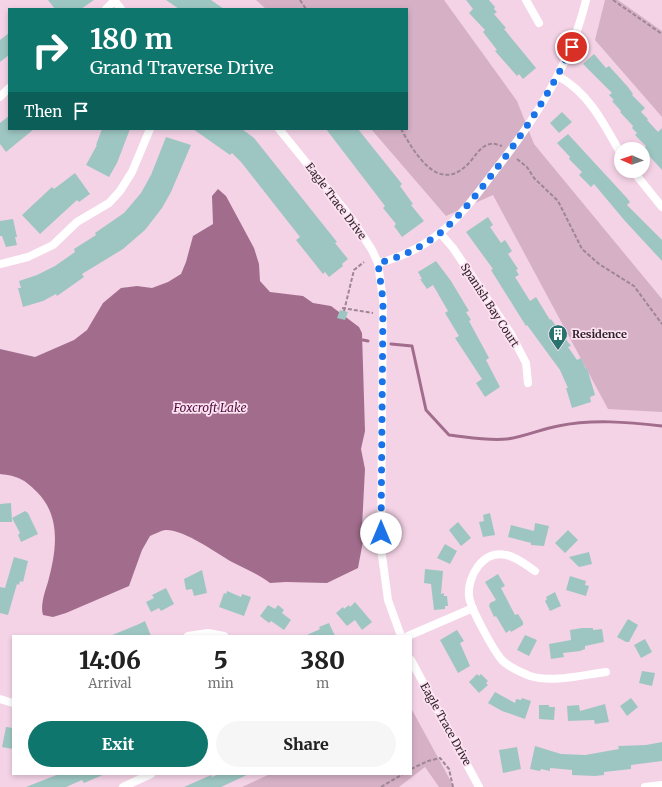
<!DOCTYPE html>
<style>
:root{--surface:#fff;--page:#f6f6f6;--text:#222;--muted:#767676;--accent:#0f766e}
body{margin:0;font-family:Merriweather,serif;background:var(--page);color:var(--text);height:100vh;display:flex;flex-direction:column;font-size:15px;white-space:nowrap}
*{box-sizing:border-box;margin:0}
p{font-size:13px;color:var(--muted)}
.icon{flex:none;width:22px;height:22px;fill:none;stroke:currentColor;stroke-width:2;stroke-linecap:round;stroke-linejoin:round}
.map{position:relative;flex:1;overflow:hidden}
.drawer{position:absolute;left:12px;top:635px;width:400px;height:140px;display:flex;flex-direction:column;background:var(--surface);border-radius:0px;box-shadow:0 2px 6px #0003}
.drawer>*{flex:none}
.banner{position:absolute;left:8px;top:8px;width:400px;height:122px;border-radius:0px;box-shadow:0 2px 6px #0003;background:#0f766e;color:#fff;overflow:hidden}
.needle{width:26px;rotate:272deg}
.buttons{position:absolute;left:614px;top:142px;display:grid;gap:8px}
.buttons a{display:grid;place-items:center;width:36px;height:36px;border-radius:50%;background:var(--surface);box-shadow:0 2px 6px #0003;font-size:20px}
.pin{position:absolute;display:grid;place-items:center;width:34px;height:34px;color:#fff;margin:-17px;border:2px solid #fff;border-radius:50%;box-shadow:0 1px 4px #0007}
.me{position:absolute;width:44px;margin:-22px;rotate:0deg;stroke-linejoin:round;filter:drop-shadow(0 0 3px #0008)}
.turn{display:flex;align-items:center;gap:14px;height:84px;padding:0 16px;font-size:18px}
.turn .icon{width:52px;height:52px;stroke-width:2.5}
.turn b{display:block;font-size:28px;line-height:34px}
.then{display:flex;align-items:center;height:38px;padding:0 16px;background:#0003;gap:8px;font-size:15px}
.eta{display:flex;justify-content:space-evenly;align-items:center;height:68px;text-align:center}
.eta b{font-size:24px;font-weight:800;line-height:28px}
.action{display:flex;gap:8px;margin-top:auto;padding:8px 16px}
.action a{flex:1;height:46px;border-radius:24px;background:var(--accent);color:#fff;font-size:16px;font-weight:800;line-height:46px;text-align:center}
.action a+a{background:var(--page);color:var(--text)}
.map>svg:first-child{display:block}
</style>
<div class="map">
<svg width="662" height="787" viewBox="0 0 662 787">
<rect width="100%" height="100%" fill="#f4d3e6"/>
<path fill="#d6b1c6" d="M256,0H444L517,101L534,144L662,299V412L608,409L493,195L446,216L371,129H407V9H266Z
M605,0H618L662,31V117L595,40Z
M411,708L454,787H439L425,767L399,787H242L270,774H411Z"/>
<path fill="#a26d8d" d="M218,189L226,196L254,248L259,264L260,281L270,292L303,296L313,303L331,306L359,327L362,333L365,431L361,449L365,469L362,527L364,536L358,568L327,583L286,582L270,583C259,574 245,569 232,562C216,553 184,529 165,530C160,531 155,534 150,536L142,550L129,586L66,613L53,617L43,615C40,606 45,591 48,582C56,552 62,517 37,492C24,479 18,476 0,474V349L35,357L74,340L87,330L103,303L121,288L137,286L152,288L168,282L181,274L186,262L193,236L213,224L212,196Z"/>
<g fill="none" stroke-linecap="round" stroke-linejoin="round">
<path stroke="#a26d8d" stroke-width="3" d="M363,340L368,341
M391,344L412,346L426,410L449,435C468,437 487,441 507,439C524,437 541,429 558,426C592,419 628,422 662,426"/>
</g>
<path fill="#9dc6c3" d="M48,0H94L81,9H55Z
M166,0H211L224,9H179Z
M466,0H489L495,7L494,9L497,12L494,14L506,28L504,29L536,68L523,79L519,74L517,76L495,51L497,50L483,32L485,30L469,13L473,9Z
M9,33V55L0,62V40Z
M594,54L606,68L609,66L628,87L633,94L632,95L645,108L641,112L648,119L647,120L658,132L662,128V170L643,149L646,146L635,135L637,133L632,128L633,126L620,112L621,111L612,101L614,100L609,95L612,93L583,64Z
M562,112L572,122L559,133L550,123Z
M9,116V129H34L6,152L0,144V123Z
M102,129H130L117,163L109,177L86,165L97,145H96Z
M193,129H242L254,138L337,242L335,243L348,259L342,264L343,266L329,277L325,272L323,274L296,240L300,237L241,162L232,153L230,155Z
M326,129H358L402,184L400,186L413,204L411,205L424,221L402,237L394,226L396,224L383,208L385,206Z
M568,134L626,197L630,202L627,205L662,240V261L625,221L594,184L591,187L579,175L582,172L569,159L570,157L557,143Z
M166,137L191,145L171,192L162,208L145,230L123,249L82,274L84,277L57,296L56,294L43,301L23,307L18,288H21L19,281L37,275L55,266L75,252L74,249L96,235L95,233L124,213L141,193L151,175Z
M75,173L90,194L79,202L77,200L40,234L22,215L52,187L54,189Z
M488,217L493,225L490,227L501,243L505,240L512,251L508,254L518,269L516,270L519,275L515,277L530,301L536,297L550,320L551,319L571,346L568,347L577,360L581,358L586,369L587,368L595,395L590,397L591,402L572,408L566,388H568L560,370L527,325L526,326L491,270L493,269L466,232Z
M13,219L17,237H15L17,245L6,247L2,236H0V221Z
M436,261L451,281L469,311L466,312L471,320L469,321L489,358L486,360L500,387L485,397L476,383L482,379L455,338L459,336L445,313L448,311L433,285L427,289L420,279H422L418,272Z
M340,310L348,312L345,320L337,318Z
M11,503L12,522H0V504Z
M25,511L28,513L38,534L21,542L18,535L20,533L12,518Z
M490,513L495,535L483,537L479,522L484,521L483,515Z
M458,522L471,538L461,546L449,530Z
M535,523L549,526L544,546L531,545V543L508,537L511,525L534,531Z
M568,530L578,540L565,553L555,543Z
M445,544L457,551L450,564L437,558Z
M589,552L592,564L579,567L569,557Z
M14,557L28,561L23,582L20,581L19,585L17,584L8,615L0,613V587L5,588Z
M425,569L443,571L441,594L444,593V596H447L448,606H445V609L434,610L431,584L424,583Z
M202,570L207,593L194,596L192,589L186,590L184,579Z
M498,574L505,586L501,588L515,615L518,614L523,622V625L511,632L510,630L506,633L496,616L494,617L489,606L490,603L496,600L485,582Z
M570,576L586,581L585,585L589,586L586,596L566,590Z
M166,588L174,604L161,611L159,608L151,612L146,602L154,598L152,595Z
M227,591L241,597L242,594L251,597L244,616L219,607L224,593L226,594Z
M555,592L561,606L550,611L545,601L547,599L546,597Z
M355,602L372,622L362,630L355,620L347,626L336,613L343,607L344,609L349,605L350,607Z
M268,605L275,609L278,605L284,610L282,613L291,620L284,630L271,621L269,623L260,616Z
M628,619L638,625L629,642H626L617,637Z
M145,621L151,636H110L139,624Z
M329,623L335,636H305L320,629L319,627Z
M582,628H593V630L602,629L604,642L585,646V649L580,651L563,653L564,657L551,659L549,644L571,640L570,630Z
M457,630L464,641L460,643L470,666L458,673L440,640Z
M525,635L537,640L529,656L517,650Z
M645,639L652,652L641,658L634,645Z
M642,671L655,673L652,686L639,683Z
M477,674L479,676L481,674L488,681L486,683L488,685L479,693L469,682Z
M495,692L515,703L516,699L521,700L522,698L531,701L525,719L502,711L488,703Z
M631,698L638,707L627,716L620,706Z
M605,704L609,722L595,724L594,720L568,721L567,706L579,705L580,711Z
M539,705H549V707H555L554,720L539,719Z
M6,727L13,728V749L2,747Z
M662,742V761L631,765V769L604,772V775L595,776L572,775V770L550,768V771L541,769L540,771L530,769L535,746L561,754L585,755L619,749L618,746L646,745Z
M517,747L521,769L503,773L499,750Z
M59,774H105L84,783L82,780L66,787H26Z
M219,774H249L221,787H184L211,775L212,777Z"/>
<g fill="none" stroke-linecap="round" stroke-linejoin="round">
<path stroke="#9e8694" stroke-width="2" stroke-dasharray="4 2" stroke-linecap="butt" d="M300,0L306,9
M613,0L662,34
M401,129C414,152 438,195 468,164C474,158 480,146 490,144C494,143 498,145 502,146
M517,159L527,167L534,178L558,201L582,249L599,264L634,286L662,324
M342,308L373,313
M344,311L354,270L364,262
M411,769L428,761L440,758L449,769L453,787
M381,787L403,774"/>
<path stroke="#fff" stroke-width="8" d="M114,0L121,9
M526,0L539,23
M106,9L114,1
M558,76C589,93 604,124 621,154
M0,97L9,88
M279,129L352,219L372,250L378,263L383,300L381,548L388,600L401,636
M633,171L662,207
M440,233L453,248L511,334L526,363L528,383
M378,263C400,258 422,247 440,233C460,217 475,197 490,177C532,124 570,67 586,0
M0,264L28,257L53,245L77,222L109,203L120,191L132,172L150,129
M535,571C526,565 517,557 506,555C483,549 467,577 469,596C470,608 493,649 501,659C508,667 520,672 530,676C553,683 582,675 606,672
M188,636L208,633L224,636
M408,636L473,608
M411,660L479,787
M0,699L13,703
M123,787L151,774
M645,787L662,785"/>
</g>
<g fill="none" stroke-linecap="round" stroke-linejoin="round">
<path stroke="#1a73e8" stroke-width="7" stroke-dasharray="0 12.6" d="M381,533L383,300L378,263C400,258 422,247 440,233C458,218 473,199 487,181C520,139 549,95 572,47"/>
</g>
<defs>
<g id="building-pin" transform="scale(1)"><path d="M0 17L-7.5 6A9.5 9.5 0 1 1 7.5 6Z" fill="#29736f" stroke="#fde2f2"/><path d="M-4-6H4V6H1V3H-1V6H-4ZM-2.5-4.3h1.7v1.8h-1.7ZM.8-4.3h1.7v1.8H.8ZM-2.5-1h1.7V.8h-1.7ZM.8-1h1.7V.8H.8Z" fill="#fff"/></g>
</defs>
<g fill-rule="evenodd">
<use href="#building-pin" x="558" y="334"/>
</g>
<g text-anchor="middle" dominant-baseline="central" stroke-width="3.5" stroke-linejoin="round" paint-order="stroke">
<g font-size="11" fill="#2f232a" stroke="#fde2f2">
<text transform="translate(336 201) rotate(53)">Eagle Trace Drive</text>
<text transform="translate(490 305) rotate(57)">Spanish Bay Court</text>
<text transform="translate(446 724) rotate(61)">Eagle Trace Drive</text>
</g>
<g font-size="11" font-weight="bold" fill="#2f232a" stroke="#fde2f2" text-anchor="start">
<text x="572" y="334">Residence</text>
</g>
<g font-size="12" font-style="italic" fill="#53113f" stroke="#fde2f2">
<text x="210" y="407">Foxcroft Lake</text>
</g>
</g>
</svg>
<div class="buttons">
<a><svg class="needle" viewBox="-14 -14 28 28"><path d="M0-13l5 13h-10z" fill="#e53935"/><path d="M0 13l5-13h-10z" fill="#767676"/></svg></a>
</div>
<div class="pin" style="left:572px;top:47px;background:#d93025"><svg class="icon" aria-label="arrive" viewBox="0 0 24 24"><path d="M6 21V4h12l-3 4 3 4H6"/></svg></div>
<svg class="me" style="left:381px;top:533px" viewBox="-20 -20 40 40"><circle r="19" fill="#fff"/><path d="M0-13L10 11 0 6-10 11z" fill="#1a73e8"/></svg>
<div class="banner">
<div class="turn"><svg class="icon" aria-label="right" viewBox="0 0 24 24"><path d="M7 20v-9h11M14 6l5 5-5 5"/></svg><div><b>180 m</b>Grand Traverse Drive</div></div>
<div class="then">Then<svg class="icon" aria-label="arrive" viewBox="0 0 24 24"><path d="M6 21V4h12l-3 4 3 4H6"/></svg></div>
</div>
<section class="drawer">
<div class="eta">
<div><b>14:06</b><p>Arrival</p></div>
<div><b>5</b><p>min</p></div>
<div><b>380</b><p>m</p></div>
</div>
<div class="action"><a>Exit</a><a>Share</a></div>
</section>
</div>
